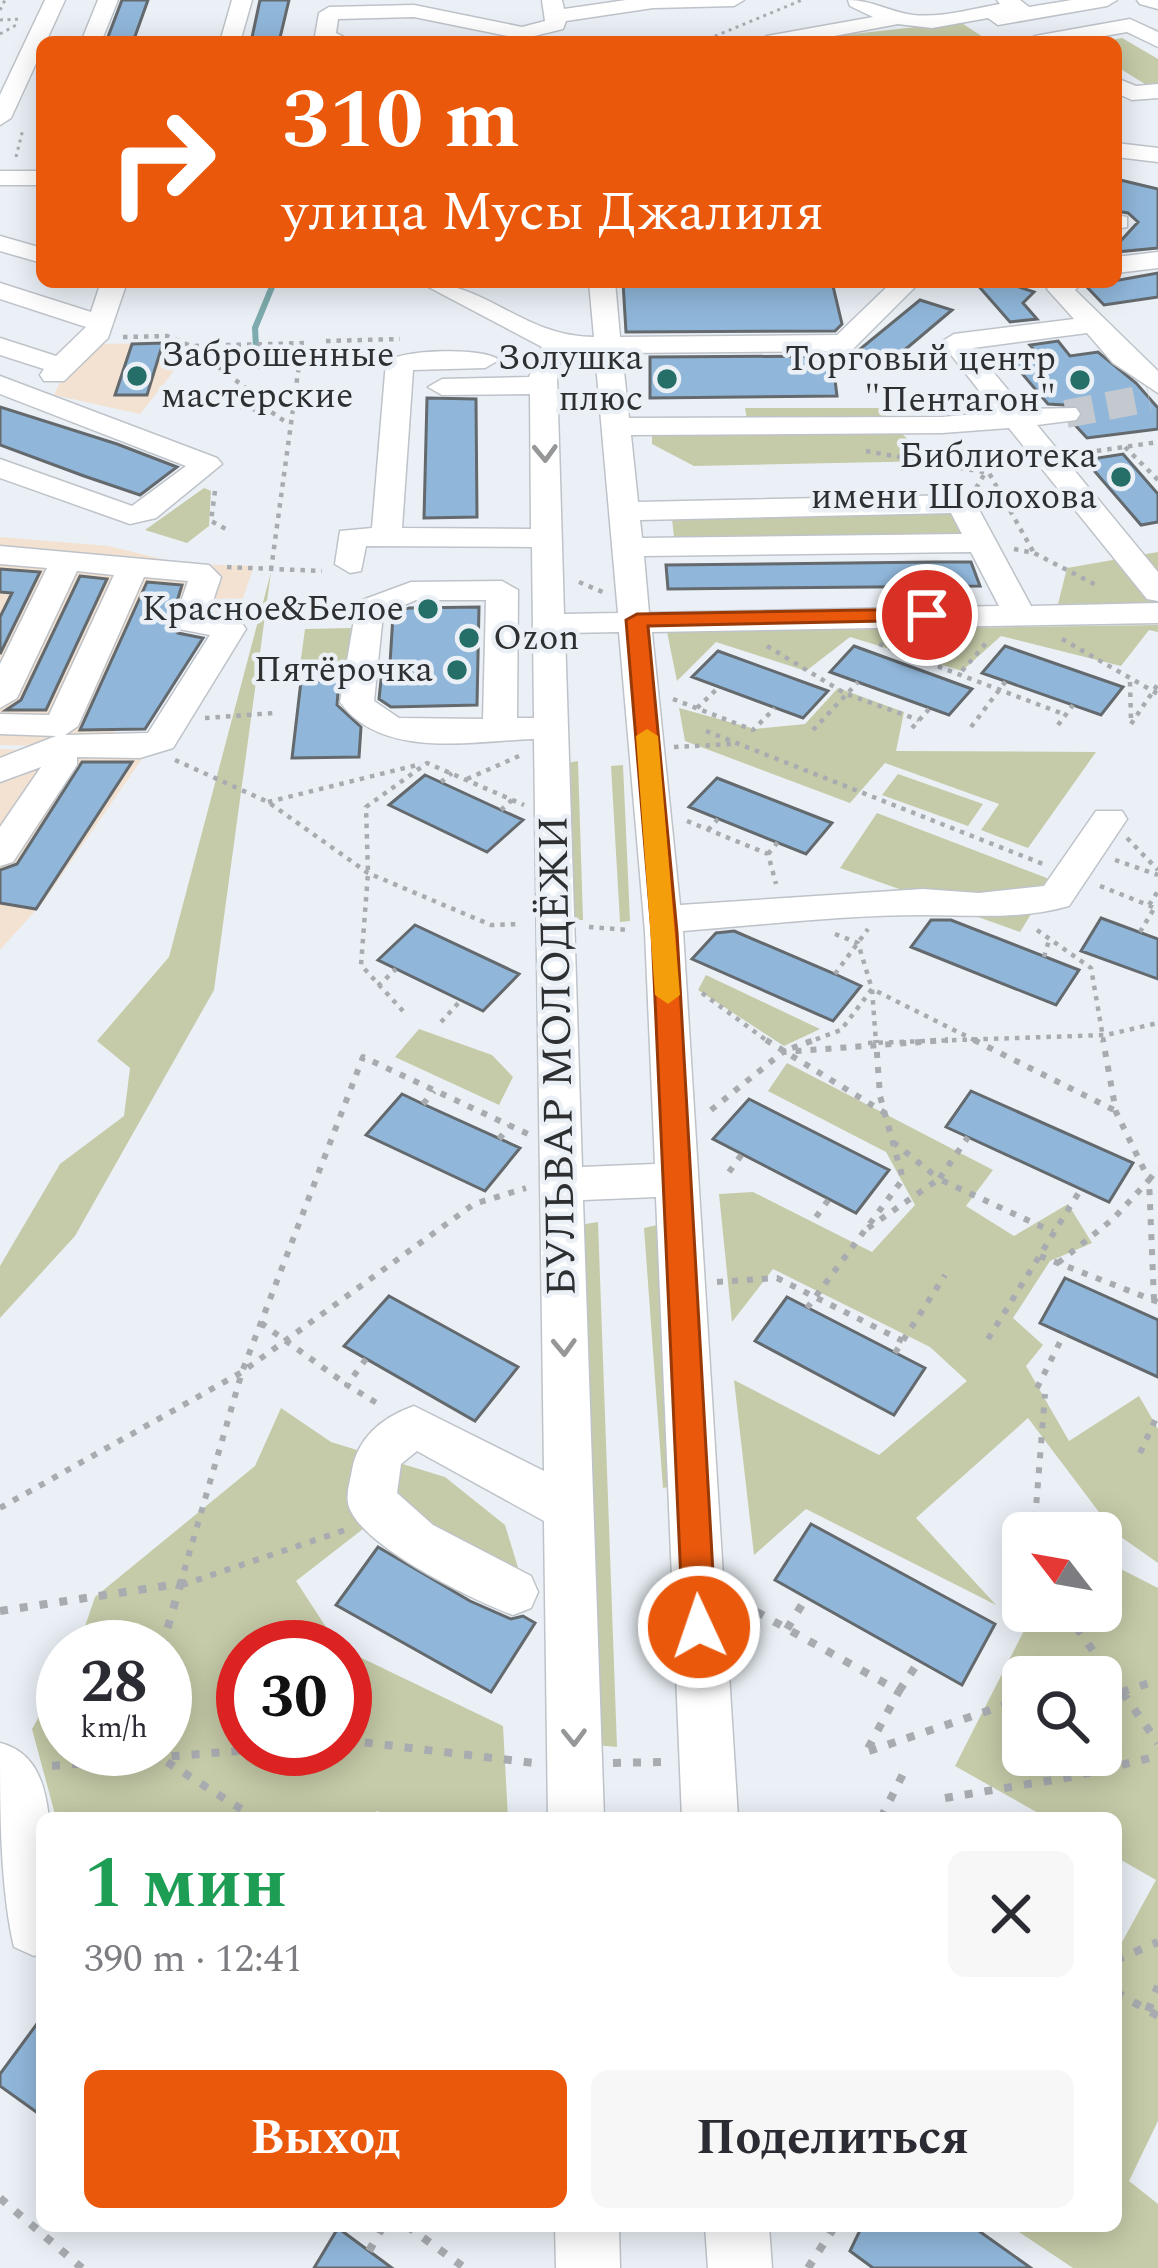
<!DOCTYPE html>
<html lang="ru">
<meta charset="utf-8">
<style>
:root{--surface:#fff;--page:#f7f7f7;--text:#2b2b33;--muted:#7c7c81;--accent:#ea580c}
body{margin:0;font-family:Spectral,serif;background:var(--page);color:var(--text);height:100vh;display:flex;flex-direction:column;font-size:45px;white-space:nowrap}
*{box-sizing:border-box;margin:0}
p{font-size:39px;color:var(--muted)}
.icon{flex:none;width:66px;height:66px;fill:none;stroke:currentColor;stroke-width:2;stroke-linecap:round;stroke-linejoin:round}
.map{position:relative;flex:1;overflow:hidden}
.side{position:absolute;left:36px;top:1812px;width:1086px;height:420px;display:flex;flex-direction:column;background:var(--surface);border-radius:18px;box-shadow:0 6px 30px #0003}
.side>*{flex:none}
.banner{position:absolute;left:36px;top:36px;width:1086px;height:252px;border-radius:18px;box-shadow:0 6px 30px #0003;background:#ea580c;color:#fff;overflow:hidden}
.needle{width:78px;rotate:301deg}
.tools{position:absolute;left:1002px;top:1512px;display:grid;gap:24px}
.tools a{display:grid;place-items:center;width:120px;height:120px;border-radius:18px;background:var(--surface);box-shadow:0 6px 30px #0003;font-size:60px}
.speed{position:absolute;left:36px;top:1620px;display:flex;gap:24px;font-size:60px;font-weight:700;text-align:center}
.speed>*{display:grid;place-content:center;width:156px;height:156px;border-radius:50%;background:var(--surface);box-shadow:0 6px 30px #0003;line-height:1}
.speed small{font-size:30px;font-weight:400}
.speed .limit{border:18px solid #d22;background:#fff;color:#111}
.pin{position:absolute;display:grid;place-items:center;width:102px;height:102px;color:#fff;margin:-51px;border:6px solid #fff;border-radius:50%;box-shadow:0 3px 12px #0007}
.me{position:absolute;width:132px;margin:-66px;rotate:357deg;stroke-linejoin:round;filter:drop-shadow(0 0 9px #0008)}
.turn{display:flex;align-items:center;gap:42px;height:252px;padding:0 48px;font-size:54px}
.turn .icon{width:156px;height:156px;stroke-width:2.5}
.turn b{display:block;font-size:84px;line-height:102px}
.round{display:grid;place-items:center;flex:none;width:126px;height:126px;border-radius:18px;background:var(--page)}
.headline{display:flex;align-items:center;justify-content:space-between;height:204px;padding:0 48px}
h1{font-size:72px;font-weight:700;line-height:90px;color:#1e9e55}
.cta{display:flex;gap:24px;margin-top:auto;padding:24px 48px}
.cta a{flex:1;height:138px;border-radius:18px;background:var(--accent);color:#fff;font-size:48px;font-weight:700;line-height:138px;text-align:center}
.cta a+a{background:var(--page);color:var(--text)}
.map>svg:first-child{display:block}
</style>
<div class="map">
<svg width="1158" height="2268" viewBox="0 0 1158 2268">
<rect width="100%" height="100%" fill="#eaf0f6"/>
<path fill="#f3e2d1" d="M163,343L158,361L177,367L140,414L54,395L67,367L97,344Z
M0,537L109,546L182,564L254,566L235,621L187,619L104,747L0,745Z
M0,749L146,753L43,902L0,950Z"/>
<path fill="#c5cba8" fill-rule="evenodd" d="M960,22L983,37L947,42H782Z
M1122,38L1158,59V84L1148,86L1116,66V42H1102Z
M745,408H884L887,419L747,420Z
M896,429L934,461L694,466L652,444V432Z
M204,488L211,491L209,526L187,543L145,530Z
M953,504L966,543L675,546L671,510Z
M1158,552V603L1058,604L1067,568Z
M271,572L214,990L75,1236L0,1318V1266L60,1164L124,1116L130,1068L97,1041L169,957Z
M1158,625V632L1149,630L1121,666L1001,636L962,671L850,637L806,671L716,642L677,681L667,632Z
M351,628L346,673H299L305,629Z
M838,688L904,712L896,751L1096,752L1028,848L981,830L999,804L885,763L850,803L685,741L679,708L755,729L805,724Z
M578,761L583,920H567V763Z
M623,765L630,921L620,922L611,766Z
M898,774L983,804L968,826L882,795Z
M877,813L1052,880L1020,932L840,868Z
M706,975L820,1029L784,1046L698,990Z
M419,1029L492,1055L513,1077L499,1105L395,1057Z
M787,1063L993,1170L966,1206L1014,1236L1068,1204L1092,1243L1050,1261L1013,1318L1043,1345L1026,1366L1069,1441L1139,1396L1158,1429V1563L1114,1532L1028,1418L916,1518L996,1605L806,1509L754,1555L734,1380L879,1455L967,1381L930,1347L773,1269L732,1322L719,1194L753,1192L872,1252L915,1205L886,1152L768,1091Z
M598,1222L617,1747L597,1745L579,1225Z
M657,1225L678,1485L663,1488L644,1228Z
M281,1408L331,1442L445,1477L505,1525L520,1574L372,1522L296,1581L339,1647H243V1749H345V1650L503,1726L508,1818H391L377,1811L367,1818H56L32,1729L63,1675V1749H165V1647H78L95,1597L255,1466Z
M1101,1559L1158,1588V2121L1129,2181L1158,2204V2268H1073L1010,2226H1116V1953L1156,1880L1116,1857V1818H1047L955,1766L1034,1611H1101ZM1023,1677H1101V1755H1023Z"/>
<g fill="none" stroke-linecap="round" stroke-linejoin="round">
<path stroke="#7eacae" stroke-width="6" d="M257,366L255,328L274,282"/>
</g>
<path fill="#90b7da" stroke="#63696d" stroke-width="3" d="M122,0H148L133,42H106Z
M260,0H289L279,42H251Z
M1116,179L1158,189V248L1116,252V246L1138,222L1128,213L1116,211Z
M1158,273V297L1104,305L1086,286Z
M623,282H832L842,324L835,331L626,332Z
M975,282H1004L1034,292L1023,303L1037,319L1010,322Z
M920,300L952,310L888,364L854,354Z
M1058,341L1070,356L1098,352L1136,383L1158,408V429L1087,438L1075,425L1084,416L1080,406L1048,404L1013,363L1042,359L1030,345Z
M163,343L147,395H115L132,344Z
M832,356L837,396L650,398V357Z
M427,398L476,399L477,517L424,518Z
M0,407L117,444L177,467L140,495L84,476L0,445Z
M1123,454L1158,494V522L1141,525L1085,460Z
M935,562H971L980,586L668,589L666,565Z
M0,569L40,572L0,654V617L12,593L0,592Z
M80,576L107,579L46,710H6L21,700Z
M147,582L182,585L170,625L178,633L203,638L145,729L80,730Z
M479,607L477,705L391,707L379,699L381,680H389L393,615L409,608Z
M854,646L972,689L949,715L830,672Z
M1005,646L1123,687L1101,715L982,673Z
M718,651L828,691L803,718L692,677Z
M301,681H339L337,705L361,727L359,757L292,758Z
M82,762H132L36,909L0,903V870L17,864Z
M425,775L501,810L523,820L487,852L389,805Z
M717,778L832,823L806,854L689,807Z
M1101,918L1158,939V979L1081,951Z
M931,920H951L1079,970L1056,1005L911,947Z
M415,925L519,974L483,1011L378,960Z
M734,931L835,974L861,986L833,1021L692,959L716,933Z
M971,1091L1133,1163L1109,1202L946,1127Z
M402,1094L423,1104L520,1148L485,1191L366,1135Z
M749,1099L889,1170L856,1213L713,1139Z
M1065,1278L1158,1320V1377L1040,1323Z
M389,1296L518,1367L475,1421L344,1346Z
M787,1297L925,1368L894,1415L755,1341Z
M811,1524L995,1624L962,1685L775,1580Z
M378,1547L470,1601L511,1619L523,1616L535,1623L491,1692L336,1605Z
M42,2017V2116L0,2086V2074Z
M862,2226H972L1031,2268H873L850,2251Z
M338,2228L392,2268H314Z"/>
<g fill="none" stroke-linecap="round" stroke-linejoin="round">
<path stroke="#c4c9cf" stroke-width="28" stroke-dasharray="28 14" stroke-linecap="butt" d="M1066,414L1149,398"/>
<g stroke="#bec3c9" stroke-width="3">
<path id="minor" d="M45,0H65L11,118L0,125V95Z
M98,0H118L101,42H81Z
M232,0H252L240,42H220Z
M542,0H562L564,9L626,0H744L734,6L653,8L566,21L563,29L522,39L414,17L338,19L336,33L354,42H323L315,36L319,13L329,7L414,5L522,27L545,21Z
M848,0C872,0 890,12 913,15C942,18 971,9 1000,4L997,0H1020L1029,7L1072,0H1117L1107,6L998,25L988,18L932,28L898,24L802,42H757L767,36L873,17L850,6Z
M1137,0H1158V9L1140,4Z
M1130,19L1158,32V47L1127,32L1070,42H1025L1035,36Z
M1116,78L1136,86L1158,84V98L1132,100L1116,93Z
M1116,143L1158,148V162L1116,157Z
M0,171H42V185H0Z
M1116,215L1127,217V227L1116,229Z
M0,236L42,248V263L0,251Z
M1158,252V268L1116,273V257Z
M101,282H127L108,338L64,381H44L40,375L44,369L0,355V338L56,356L86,327L0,299V283L91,312Z
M419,282C487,282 523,337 594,337L589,282H615L620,337L837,335L892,282H920L853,349L844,351L622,353L629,418L942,417L996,412L941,342L954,334L1074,319L1047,289L1053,282H1083L1075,290L1158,371V393L1113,363L1087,333L973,348L1024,409L1076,408L1080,414L1076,420L1037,425L1158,572V601L1147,599L1009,428L942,433L631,435L638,502L961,495L976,504L1031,606L1158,603V623L652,632L680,905L923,889L979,893L1044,886L1096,811H1122L1127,819L1069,906C1020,920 972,915 923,915C843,915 762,925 683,931L738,1818H682L656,1197L583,1200L604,1818H548L544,1521L417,1451L401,1464L397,1493L433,1525L531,1576L538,1592L531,1608L513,1615C473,1600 363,1547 349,1507C345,1495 350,1482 352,1470C358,1437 383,1417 414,1406L544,1471L534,739C473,741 381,760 340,702L357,602L411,582L502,581L518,590L517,718H534L532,547L366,546L361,571L350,573L335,564L340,531L372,528L386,362C400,349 485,347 499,360L485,368L413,370L402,528L531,529L530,394L442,395L428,387L442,379L529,377L542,347ZM568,353H595L618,613L564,614L557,375L561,358ZM951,513L962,534L642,538L640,520ZM971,552L999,606L649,613L644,556ZM416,600H486L483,719L399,718L374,701L383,614ZM619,632L645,932L655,1164L582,1167L565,633Z
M0,376L217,458L222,464L156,518L130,524L0,478V459L132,506L186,466L0,394Z
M0,546L209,565L221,577L208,616L241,622L246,629L173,748L140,758L77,757V765L13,862L0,866V827L41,767L0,782V758L56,736L0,734V714L49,715L114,575L77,571L17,698L0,708V664L47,568L0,564ZM144,577L188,581L174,622L179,629L210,635L148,733L65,735L78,726Z
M0,1743C36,1752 45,1784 49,1818H42V1952L34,1956L14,1947C0,1887 0,1808 0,1743Z
M555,2226H619L620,2268H556Z
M705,2226H769L772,2268H708Z"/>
</g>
<path stroke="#a8acb1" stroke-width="3" stroke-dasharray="3 4.5" stroke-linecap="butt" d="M0,10L5,0
M0,20L21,19
M0,34L18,24
M701,42L802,0
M16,157L23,129"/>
<path stroke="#a8acb1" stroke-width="4.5" stroke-dasharray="4.5 6" stroke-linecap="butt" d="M123,337L167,336L191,346L308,343
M326,341L400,339
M194,348L260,399L250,409
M241,389L229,396L234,406L271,412L289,424
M1125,447L1158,480
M866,451L989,473L1034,553
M1076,454L1158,442
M976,488L1003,443
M215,491L211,521L226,529
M1014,549L1034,553L1100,587
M227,567L322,571
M271,570L302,343
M579,582L605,593
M1062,639L1158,694
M879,644L1066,715
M767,646L846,694L919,720
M962,671L987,642
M1130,682L1131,720
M673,699L753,730L775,708
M697,708L719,687
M205,718L274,713
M1131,724L1158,684
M1058,725L1073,705
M971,727L1006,681
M912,728L930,708
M813,730L858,682
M706,731L1043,864
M674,747L733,744
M175,760L268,802L368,873L491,925L521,924
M467,779L519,756
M441,782L452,773
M268,802L421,764
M501,810L512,800
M687,821L768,854L776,884
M708,830L718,819
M1127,838L1158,870
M768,854L778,842
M1115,860L1158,875
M1100,886L1158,909
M1149,905L1158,891
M589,927L629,930
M1037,930L1091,968L1104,1043
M1140,932L1155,907
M835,934L858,943L872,989L876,1043
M1044,957L1050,937
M835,974L868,929
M378,986L396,969
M702,993L770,1043
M403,1011L361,965L368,873L366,807L427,763L524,805
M441,1022L461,1000
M806,1043L841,1030L872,989L980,1043
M868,1043L1106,1035L1158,1023"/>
<path stroke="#a8acb1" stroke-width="6" stroke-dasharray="6 9" stroke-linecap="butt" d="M766,1040L885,1113
M974,1040L1116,1111
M792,1048L814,1040
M423,1104L434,1091
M711,1110L783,1052L948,1040
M499,1139L510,1126
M893,1142L939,1179L968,1137
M729,1172L742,1154
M816,1217L829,1199
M868,1228L939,1179L1053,1232
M1040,1256L1158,1302
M1058,1263L1113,1219L1149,1180L1116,1112L1103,1040
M717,1282L777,1278L903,1341
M1154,1300L1149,1180L1158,1168
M807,1308L903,1179L880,1096L876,1040
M261,1323L346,1384
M988,1339L1081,1189
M895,1353L945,1275
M366,1359L347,1385L380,1405
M1037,1388L1064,1334
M1140,1453L1158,1414
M0,1508L242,1372L474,1204L526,1188
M1034,1533L1045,1394
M180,1585L242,1372L363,1057L528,1134
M182,1585L348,1529"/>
<path stroke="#a8acb1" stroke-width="8" stroke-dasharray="8 12" stroke-linecap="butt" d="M739,1602L899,1691L866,1752
M0,1611L191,1582
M1065,1611L1158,1743
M787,1629L806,1598
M162,1647L181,1582
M899,1691L919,1661
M1101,1693L1122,1692L1158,1680
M345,1740L534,1763
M869,1751L1023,1699
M167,1762L255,1818
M613,1763L666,1762
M52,1766L262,1749
M945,1798L1071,1777L1158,1756
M881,1818L903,1774
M1116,1960L1158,1942
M1116,1992L1158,2016
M1148,2011L1158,1986
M0,2198L82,2268
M407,2226L465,2268
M369,2251L383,2226
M808,2268L835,2226"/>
<use href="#minor" fill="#fff" fill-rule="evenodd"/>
</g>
<defs><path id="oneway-chevron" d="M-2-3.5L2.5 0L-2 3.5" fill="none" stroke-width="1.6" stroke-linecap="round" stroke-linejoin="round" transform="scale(3)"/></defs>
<g stroke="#969798">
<use href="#oneway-chevron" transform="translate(545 453) rotate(88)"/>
<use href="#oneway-chevron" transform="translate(564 1347) rotate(88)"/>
<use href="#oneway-chevron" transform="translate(574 1737) rotate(89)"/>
</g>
<path fill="#ea580c" stroke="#983908" stroke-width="3" d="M927,609L937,615L934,620L648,626L677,932L716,1627L711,1638L699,1643L687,1638L683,1627L652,932L626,620L637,614Z"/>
<path fill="#f59e0b" d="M647,729L658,736L680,995L668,1004L655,995L636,736Z"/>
<g fill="#266f69" stroke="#eaf0f6" stroke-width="4.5">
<circle cx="137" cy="376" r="12"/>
<circle cx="667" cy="379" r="12"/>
<circle cx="1080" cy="380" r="12"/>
<circle cx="1121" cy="477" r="12"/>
<circle cx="428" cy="609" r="12"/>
<circle cx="469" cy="638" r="12"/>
<circle cx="457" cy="670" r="12"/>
</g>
<g text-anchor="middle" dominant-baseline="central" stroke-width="9" stroke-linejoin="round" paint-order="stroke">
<g font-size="36" fill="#2d2f31" stroke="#eaf0f6" text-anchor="end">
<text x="161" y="355" text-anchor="start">Заброшенные<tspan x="161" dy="41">мастерские</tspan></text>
<text x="643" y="358">Золушка<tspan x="643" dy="41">плюс</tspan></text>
<text x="1056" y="359">Торговый центр<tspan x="1056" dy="41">"Пентагон"</tspan></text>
<text x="1097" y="456">Библиотека<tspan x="1097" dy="41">имени Шолохова</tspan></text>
<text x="404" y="609">Красное&amp;Белое</text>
<text x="493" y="638" text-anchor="start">Ozon</text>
<text x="433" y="670">Пятёрочка</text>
</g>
<g font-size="42" fill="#2d2f31" stroke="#eaf0f6">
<text transform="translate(558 1056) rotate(-91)">БУЛЬВАР МОЛОДЁЖИ</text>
</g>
</g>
</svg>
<div class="tools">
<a><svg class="needle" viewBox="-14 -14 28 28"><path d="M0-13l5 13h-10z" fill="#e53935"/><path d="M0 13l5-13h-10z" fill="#7c7c81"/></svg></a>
<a><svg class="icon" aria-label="search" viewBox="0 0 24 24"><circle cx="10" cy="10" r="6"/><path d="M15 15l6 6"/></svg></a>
</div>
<div class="speed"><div>28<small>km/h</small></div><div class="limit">30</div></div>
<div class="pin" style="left:927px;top:615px;background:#d93025"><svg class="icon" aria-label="arrive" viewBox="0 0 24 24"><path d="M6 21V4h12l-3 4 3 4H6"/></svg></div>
<svg class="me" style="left:699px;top:1627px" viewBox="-20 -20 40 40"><circle r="17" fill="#ea580c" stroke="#fff" stroke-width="3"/><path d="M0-11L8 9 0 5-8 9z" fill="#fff"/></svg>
<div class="banner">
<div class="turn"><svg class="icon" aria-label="right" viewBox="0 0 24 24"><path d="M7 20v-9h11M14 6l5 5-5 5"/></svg><div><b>310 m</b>улица Мусы Джалиля</div></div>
</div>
<section class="side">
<div class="headline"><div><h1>1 мин</h1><p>390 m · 12:41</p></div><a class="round"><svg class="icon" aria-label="close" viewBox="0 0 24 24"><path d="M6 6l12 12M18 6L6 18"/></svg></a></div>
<div class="cta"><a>Выход</a><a>Поделиться</a></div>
</section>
</div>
